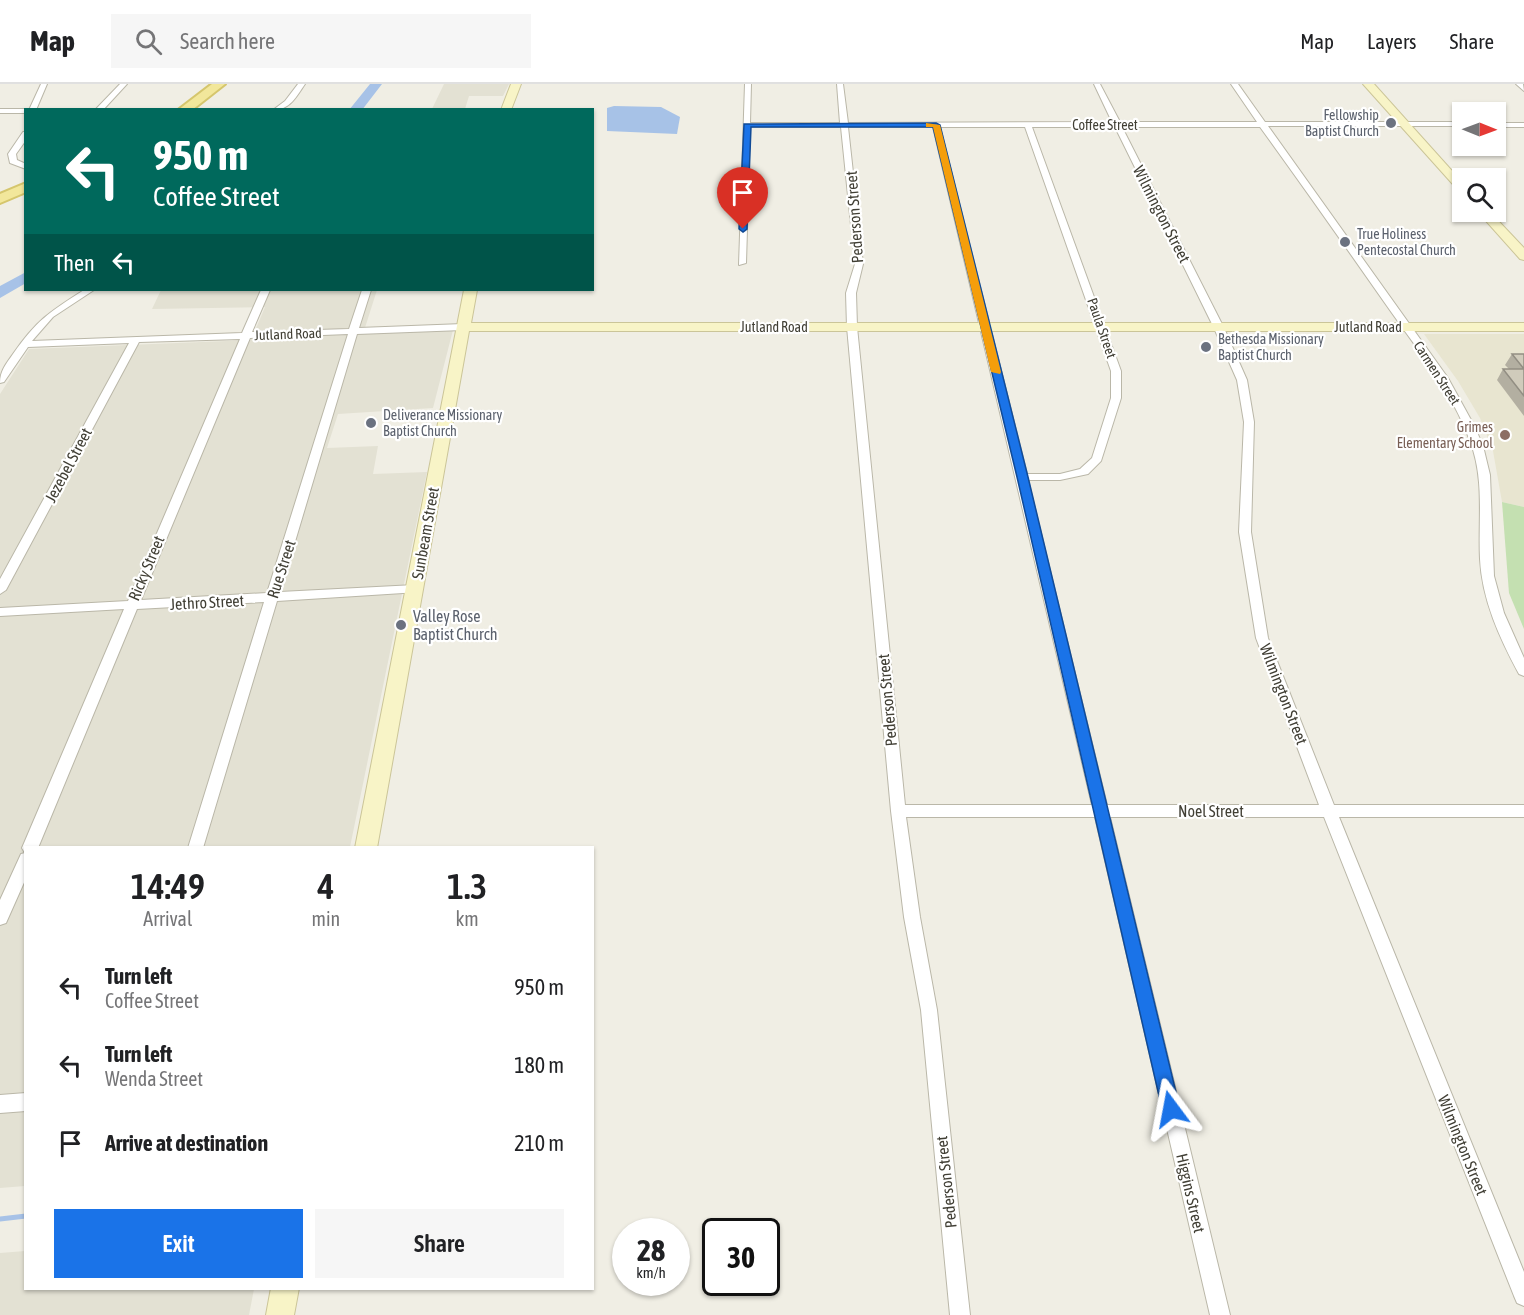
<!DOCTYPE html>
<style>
:root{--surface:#fff;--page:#f6f6f6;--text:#202124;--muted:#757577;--line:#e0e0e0;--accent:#1a73e8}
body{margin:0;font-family:"Asap Condensed",sans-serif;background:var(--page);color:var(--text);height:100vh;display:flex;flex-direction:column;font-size:22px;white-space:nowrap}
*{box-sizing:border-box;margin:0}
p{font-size:20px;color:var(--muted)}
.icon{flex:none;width:33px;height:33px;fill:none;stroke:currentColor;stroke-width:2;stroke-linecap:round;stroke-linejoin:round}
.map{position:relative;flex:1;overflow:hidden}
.panel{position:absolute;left:24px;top:762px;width:570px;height:444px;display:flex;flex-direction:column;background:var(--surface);border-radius:0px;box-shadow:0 2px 4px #0004}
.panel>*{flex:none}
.banner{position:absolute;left:24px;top:24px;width:570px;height:183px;border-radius:0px;box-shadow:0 2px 4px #0004;background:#00695c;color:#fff;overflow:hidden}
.needle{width:39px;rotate:91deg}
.controls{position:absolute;left:1452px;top:18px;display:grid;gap:12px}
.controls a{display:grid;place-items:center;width:54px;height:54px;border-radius:0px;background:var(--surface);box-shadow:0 2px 4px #0004;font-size:30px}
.speed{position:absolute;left:612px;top:1134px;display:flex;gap:12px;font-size:30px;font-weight:700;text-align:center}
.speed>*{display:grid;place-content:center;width:78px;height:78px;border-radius:50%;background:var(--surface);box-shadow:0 2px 4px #0004;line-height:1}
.speed small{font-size:15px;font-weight:400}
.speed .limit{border:3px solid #111;border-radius:9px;background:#fff;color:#111}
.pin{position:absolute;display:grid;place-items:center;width:51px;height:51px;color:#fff;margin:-62px -26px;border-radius:50% 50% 50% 0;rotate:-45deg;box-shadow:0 0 6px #0007}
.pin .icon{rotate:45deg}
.me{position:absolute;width:66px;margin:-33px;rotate:347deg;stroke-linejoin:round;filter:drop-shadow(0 0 4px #0008)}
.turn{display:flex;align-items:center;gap:21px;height:126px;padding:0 30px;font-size:27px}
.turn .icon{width:78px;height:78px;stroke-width:2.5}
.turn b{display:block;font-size:42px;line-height:51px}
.then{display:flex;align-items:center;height:57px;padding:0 30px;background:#0003;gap:12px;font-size:22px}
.eta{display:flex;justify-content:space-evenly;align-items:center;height:102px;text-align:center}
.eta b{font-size:36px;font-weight:600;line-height:42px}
.cta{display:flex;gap:12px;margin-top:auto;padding:12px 30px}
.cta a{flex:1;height:69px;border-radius:0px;background:var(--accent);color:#fff;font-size:24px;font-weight:600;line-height:69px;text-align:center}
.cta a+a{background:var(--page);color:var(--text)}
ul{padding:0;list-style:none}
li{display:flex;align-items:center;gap:18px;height:78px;padding:0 30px}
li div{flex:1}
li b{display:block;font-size:22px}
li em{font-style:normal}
header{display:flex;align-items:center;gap:36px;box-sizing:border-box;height:84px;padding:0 30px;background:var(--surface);border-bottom:2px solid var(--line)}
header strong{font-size:28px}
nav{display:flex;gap:33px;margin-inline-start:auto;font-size:21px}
.search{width:420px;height:54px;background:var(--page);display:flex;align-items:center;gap:15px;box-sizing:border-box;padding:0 21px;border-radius:0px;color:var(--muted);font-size:22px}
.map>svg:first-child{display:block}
</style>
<header>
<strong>Map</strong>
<div class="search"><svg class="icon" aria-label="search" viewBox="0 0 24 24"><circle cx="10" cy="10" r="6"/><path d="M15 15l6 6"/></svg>Search here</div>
<nav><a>Map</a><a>Layers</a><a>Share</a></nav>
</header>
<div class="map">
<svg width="1524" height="1231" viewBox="0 0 1524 1231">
<rect width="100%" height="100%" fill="#f0eee4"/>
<path fill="#e3e1d3" d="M444,0H509L503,12H469L465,25H432Z
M161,206H377L363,250L453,246L433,324L338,330L327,364L378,362L373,390L427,388L350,763L26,764L25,1102L0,1104V310L29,265L251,256L265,223L152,225Z
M25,1167L26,1204L254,1205L249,1231H0V1169Z"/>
<path fill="#e8e5d0" d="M1424,250H1524V423L1502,418L1493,367L1480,334L1458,297Z"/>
<path fill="#c4e0b1" d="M1502,418L1524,423V545L1509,509Z"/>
<path fill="#a7c2e7" d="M614,22L661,23L680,33L677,50L607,47V24Z"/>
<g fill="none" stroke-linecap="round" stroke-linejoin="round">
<path stroke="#a7c2e7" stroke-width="5" d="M0,1135L26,1132"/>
<path fill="#a7c2e7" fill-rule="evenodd" d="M370,0H382L362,26H349Z
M26,188V199L0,214V202Z"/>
<g stroke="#bab7a8" stroke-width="2">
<path id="street" d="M41,0H47L36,26H29Z
M120,0H127L103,26H95Z
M298,0H305C296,13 290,26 273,26L285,17Z
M745,0H751L750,39H840L837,0H843L848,39L1112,38L1094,0H1100L1120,38H1257L1231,0H1238L1265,38H1462V42H1268L1448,294L1476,345L1484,366L1490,391L1494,492L1504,529L1524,574V592L1519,590C1500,555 1482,516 1480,475C1478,435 1485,396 1470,357C1452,307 1417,265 1387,222C1345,162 1303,102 1260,43H1122L1224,244L1247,296L1254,338L1251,448L1268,554L1334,721H1524V733H1339L1524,1188V1222L1517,1219L1514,1212L1324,733H1110L1230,1231H1210L1095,733H906L920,833L937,926L970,1231H950L921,926L904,833L891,727L847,243L846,209L855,180L841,43H750L746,179L739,181ZM848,43H933L1092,721H905L857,243L856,209L863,180ZM940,43H1025L1111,287V314L1092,374L1080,385L1060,390H1027ZM1032,43H1115L1214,244L1237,296L1244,338L1239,448L1256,554L1319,721H1107L1028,396H1060L1088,390L1101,377L1121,314V287Z
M1516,0H1523L1524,7Z
M0,25H26L29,26H26V29H0Z
M1496,39H1524V43H1496Z
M23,48H26V56L16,70L17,76L26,80V85L10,79L8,70Z
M84,206H94L53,233L32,257L242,249L261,206H270L252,248L349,245L362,206H371L359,244L463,240L468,243L463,246L357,250L280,508L415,501L421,505L419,508L277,517L203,764H188L264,518L137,525L38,764H26V794L6,839L0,841V816L21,770L25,769L22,764L124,525L0,532V524L128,517L240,255L139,258L6,506L0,510V495L129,259L28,263L4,298L0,299C0,287 6,280 13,270C36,237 49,228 84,206ZM348,250L267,509L141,516L250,254Z
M26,1009V1027L0,1029V1011Z"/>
</g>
<g stroke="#cbc598" stroke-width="2">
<path id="secondary" d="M511,0H521L511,26H501Z
M1363,0H1374L1462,98V107L1458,106Z
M1478,128H1490L1524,164V176L1520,175Z
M464,206H477L471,239H1524V247H469L377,764H355Z
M271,1204H299L294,1231H266Z"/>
</g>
<g stroke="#d5c66d" stroke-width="4">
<path id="primary" d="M212,0H225L192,26H178Z
M26,99V108L0,119V110Z"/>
</g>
<use href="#street" fill="#fff" fill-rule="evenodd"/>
<use href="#secondary" fill="#f8f4c7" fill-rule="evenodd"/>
<use href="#primary" fill="#f2e79b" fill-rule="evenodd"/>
</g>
<path fill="#b3afa1" d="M1512,270H1524V332L1497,296L1503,285H1509L1505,281Z"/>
<path fill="#d0cbbb" stroke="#928e83" stroke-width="1.5" d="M1512,270H1524V312L1503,285H1524Z"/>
<path fill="#1a73e8" stroke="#114b97" stroke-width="1.5" d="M936,39L940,41L1028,393L1180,1025L1178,1031L1171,1034L1165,1031L1162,1025L1017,393L933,43H751L747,145L743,148L739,145L744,40Z"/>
<path fill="#f59e0b" d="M926,39L940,41L1001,288L1000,290L991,288L933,43H926Z"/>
<g fill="#6b7280" stroke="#fff" stroke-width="2">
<circle cx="1391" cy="39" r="6"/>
<circle cx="1345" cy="158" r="6"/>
<circle cx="1206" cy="263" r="6"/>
<circle cx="371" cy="339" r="6"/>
<circle cx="401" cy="541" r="6"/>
</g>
<circle fill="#8d6e63" stroke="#fff" stroke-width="2" cx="1505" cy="351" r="6"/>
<g text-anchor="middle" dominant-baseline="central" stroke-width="4.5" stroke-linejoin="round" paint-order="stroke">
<g font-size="14" fill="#5b616d" stroke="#fff" text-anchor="start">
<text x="1379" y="31" text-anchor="end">Fellowship<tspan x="1379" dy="16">Baptist Church</tspan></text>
<text x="1357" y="150">True Holiness<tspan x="1357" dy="16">Pentecostal Church</tspan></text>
<text x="1218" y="255">Bethesda Missionary<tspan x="1218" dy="16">Baptist Church</tspan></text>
<text x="383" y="331">Deliverance Missionary<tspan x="383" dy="16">Baptist Church</tspan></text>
</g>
<g font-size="14" fill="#413f35" stroke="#fff">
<text x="1105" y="41">Coffee Street</text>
<text x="774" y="243">Jutland Road</text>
<text x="1368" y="243">Jutland Road</text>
<text transform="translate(1102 244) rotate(71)">Paula Street</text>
<text transform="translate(288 250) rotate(-2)">Jutland Road</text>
<text transform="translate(1437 289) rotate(57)">Carmen Street</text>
</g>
<g font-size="14" fill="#785e54" stroke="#fff" text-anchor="end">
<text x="1493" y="343">Grimes<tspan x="1493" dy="16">Elementary School</tspan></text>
</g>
<g font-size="16" fill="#413f35" stroke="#fff">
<text transform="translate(1162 130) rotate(63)">Wilmington Street</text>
<text transform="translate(854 133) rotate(-94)">Pederson Street</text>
<text transform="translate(68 381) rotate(-62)">Jezebel Street</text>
<text transform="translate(425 449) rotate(-80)">Sunbeam Street</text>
<text transform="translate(146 484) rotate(-67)">Ricky Street</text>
<text transform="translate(281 485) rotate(-72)">Rue Street</text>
<text transform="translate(207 518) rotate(-3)">Jethro Street</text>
<text transform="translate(1284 610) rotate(69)">Wilmington Street</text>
<text transform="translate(887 616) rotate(-95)">Pederson Street</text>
<text x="1211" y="727">Noel Street</text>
<text transform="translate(1463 1061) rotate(68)">Wilmington Street</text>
<text transform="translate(946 1098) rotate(-96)">Pederson Street</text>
<text transform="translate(1191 1109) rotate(77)">Higgins Street</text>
</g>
<g font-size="16" fill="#5b616d" stroke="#fff" text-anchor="start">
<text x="413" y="532">Valley Rose<tspan x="413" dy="18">Baptist Church</tspan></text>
</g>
</g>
</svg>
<div class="controls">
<a><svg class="needle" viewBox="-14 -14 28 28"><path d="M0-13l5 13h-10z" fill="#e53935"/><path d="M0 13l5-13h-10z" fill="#757577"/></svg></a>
<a><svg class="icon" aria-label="search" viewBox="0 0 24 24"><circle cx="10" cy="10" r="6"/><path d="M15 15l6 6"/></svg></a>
</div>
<div class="speed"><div>28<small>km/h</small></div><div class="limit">30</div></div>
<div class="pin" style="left:743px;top:145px;background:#d93025"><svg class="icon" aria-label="arrive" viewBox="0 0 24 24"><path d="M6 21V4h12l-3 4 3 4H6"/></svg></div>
<svg class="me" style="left:1171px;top:1025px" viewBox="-20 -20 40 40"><path d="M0-17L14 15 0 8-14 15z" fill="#1a73e8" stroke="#fff" stroke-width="4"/></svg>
<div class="banner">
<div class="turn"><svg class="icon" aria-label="left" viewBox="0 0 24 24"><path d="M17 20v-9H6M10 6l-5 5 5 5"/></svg><div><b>950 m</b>Coffee Street</div></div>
<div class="then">Then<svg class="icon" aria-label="left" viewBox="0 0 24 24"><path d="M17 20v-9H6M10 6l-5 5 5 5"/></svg></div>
</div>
<section class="panel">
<div class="eta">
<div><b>14:49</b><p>Arrival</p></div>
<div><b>4</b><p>min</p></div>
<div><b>1.3</b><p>km</p></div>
</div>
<ul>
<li><svg class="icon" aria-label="left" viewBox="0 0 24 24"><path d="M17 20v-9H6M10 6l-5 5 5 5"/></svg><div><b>Turn left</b><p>Coffee Street</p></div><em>950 m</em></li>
<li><svg class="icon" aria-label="left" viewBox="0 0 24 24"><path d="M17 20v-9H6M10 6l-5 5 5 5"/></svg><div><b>Turn left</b><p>Wenda Street</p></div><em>180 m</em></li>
<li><svg class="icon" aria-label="arrive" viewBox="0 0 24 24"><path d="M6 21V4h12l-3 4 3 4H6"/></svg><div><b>Arrive at destination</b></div><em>210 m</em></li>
</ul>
<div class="cta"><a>Exit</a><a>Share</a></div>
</section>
</div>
